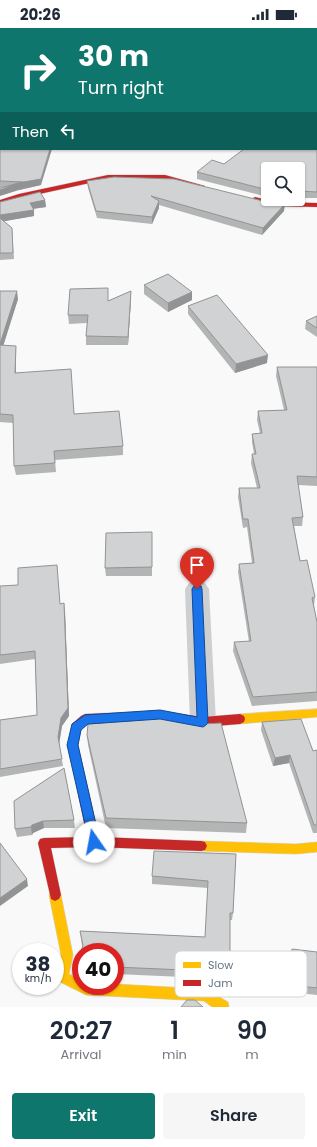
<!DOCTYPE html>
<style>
:root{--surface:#fff;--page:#f6f6f7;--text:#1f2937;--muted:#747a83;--accent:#0f766e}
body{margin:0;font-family:Poppins,sans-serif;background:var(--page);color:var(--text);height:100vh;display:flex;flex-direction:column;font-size:15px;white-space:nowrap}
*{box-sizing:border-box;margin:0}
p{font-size:13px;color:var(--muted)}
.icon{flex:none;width:22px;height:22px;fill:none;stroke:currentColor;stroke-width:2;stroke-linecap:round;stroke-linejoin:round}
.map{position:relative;height:979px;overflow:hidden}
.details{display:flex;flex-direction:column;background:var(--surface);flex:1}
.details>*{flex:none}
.guide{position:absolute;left:0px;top:0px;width:317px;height:122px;box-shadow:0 1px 3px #0004;background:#0f766e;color:#fff;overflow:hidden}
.tools{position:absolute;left:261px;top:134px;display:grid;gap:8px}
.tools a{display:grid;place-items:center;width:44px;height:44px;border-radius:4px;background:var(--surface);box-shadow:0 1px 3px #0004;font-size:20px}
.speed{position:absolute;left:12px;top:915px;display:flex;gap:8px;font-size:20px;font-weight:700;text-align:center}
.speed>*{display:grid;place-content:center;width:52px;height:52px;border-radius:50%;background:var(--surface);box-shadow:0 1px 3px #0004;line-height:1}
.speed small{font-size:10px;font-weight:400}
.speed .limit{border:6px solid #d22;background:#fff;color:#111}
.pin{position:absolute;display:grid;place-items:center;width:34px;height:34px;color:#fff;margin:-41px -17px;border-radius:50% 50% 50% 0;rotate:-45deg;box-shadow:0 0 4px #0007}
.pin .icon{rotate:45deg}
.me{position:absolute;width:44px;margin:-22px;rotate:348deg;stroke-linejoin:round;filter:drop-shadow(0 0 3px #0008)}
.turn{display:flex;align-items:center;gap:14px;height:84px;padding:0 12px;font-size:18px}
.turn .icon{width:52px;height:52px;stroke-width:2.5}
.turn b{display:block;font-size:28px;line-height:34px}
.then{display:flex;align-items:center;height:38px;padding:0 12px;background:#0003;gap:8px;font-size:15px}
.eta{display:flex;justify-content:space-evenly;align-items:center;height:68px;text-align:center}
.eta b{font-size:24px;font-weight:600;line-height:28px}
.button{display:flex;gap:8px;margin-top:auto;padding:8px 12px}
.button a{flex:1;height:46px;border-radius:4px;background:var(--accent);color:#fff;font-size:16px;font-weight:600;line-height:46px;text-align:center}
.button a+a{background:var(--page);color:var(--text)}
.status{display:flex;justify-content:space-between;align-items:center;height:28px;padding:0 20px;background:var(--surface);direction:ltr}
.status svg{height:11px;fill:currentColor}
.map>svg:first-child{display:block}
</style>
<div class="status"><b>20:26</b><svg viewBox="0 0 49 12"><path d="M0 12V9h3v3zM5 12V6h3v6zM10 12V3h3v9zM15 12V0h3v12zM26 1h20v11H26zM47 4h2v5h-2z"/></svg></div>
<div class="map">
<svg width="317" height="979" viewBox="0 0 317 979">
<rect width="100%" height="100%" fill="#f9f9f9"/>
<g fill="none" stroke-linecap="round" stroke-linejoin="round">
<g stroke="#d5d6d7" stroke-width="1">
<path id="slow" d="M317,681V689L240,696L236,694L235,691L236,688L240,686Z
M201,813L296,816L317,814V824L296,826L201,823L197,822L195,818L197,814Z
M55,861L59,863L61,867L73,927L69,946L81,952V958H115V956L206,961L228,974L229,979H212L204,973L86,967L58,953L56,949L61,927L49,867L51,863Z"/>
</g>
<g stroke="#d5d6d7" stroke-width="1">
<path id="jam" d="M108,147H165L205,158L202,160L165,151H108L21,170L0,176V172L19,166Z
M255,169L275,174L317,175V179L275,178L253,172L252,171Z
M160,683L203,689L240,686L244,688L245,691L244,694L240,696L203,699L160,691L87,695L81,701L78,717L99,809L201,813L205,814L207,818L205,822L201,823L94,819L51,820L61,867L59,871L55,873L51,871L38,815L40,811L44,810L87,809L68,717L72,696L81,688L85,686Z"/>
</g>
<path fill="#cecfd0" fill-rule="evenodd" d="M197,552L205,555L209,561L216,694L212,702L203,705L194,702L190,694L185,561L189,555Z"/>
<use href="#slow" fill="#ffc107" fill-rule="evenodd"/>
<use href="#jam" fill="#c62828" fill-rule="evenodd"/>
</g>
<path fill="#b3b5b5" d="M0,0L1,1V45L0,44Z
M0,49L41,157L19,162L0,159Z
M317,73V170H298V141H268V169L197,151V144L224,136Z
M87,153L284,183L262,207L159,177V180L152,196L97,190L88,160Z
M45,172L46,179L33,181L34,188L4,193L12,200L14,231L0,232V174Z
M144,257L192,264V272L168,284L144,266Z
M0,263L18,271L3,317L16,318V345L74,386L123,418V427L55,432L56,444L16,447L14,438L13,395L0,394Z
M131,263V271L128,317H86V308L87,295L69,296L68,287L108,273Z
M188,278L267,335L235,345L188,286Z
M317,288V309L305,301L306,293Z
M277,339H317V458L298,457L303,489L302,498H294L300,533L315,569L314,578L317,594V673L252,678L233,623L234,614H249L238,544L239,536L252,535L247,499L243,500L238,469L239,460H257L251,435L252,426H254L252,414V406L260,405L257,392L258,383L284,382L276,348Z
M152,504V548H106L105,540Z
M0,558L60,576L65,584L69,688L62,698L59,715L63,738L0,749V692L37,687L35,631L0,636Z
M262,694L313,723L317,722V805H313L289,735L273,738L261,702Z
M87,707L247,795L246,805L106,800L88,717Z
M64,740L74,792L75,800H44L33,805L32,807L17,809L15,801Z
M236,826L233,885L232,892H230V952L229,958H223L206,950L115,946V924L82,918L80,903L205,909L208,860L152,856V848Z
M292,921L317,924V967L290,964L291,928Z"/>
<path fill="#929394" d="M50,121H52L41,157L19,162L0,168V162L18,155L41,151Z
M45,172L46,179L31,181L30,175Z
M159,173V180L152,196V189Z
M285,176L284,183L262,207L263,200Z
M34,182V188L0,194V187Z
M17,263L18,271L1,325L0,316Z
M131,263V271L128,317V309Z
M192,264V272L168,284V275Z
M16,318V353L15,345Z
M268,327L267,335L235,345L236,336Z
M64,575L65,584L69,688L62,698L59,717L58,709Z
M290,727L289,735L273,738L275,730Z
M43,793L44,800L33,805L32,807L31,799L32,797Z
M27,851L28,858L0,878V870Z"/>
<path fill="#d0d2d3" stroke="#929394" d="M0,0H64L63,1H1V39H0Z
M72,0H153L155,1H73Z
M1,47V121H50L41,151L18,155L0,162V160L23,154L0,153V49Z
M316,73H317V164L298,163V141H268V162L197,144L212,132L224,136L244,121H316Z
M114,149L174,151L275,176H285L263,200L151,168L159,173L152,189L96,183L87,153Z
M40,164L45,172L30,175L34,182L0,187V174Z
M0,190L12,200L13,225H0Z
M168,246L192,264L168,275L144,257Z
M108,260V273L131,263L128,309L86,308L88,287H68L70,261Z
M0,263H17L0,316Z
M217,267L268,327L236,336L188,278Z
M317,288V300L306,293Z
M0,317L16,318L15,345L71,341L74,386L119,383L123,418L54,423L55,435L14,438L13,387L0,386Z
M277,339H317V449L297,448L303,489L292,490L300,533L307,532L315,569L312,570L317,594V664L253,669L234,614L251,613L239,536L254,535L248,491H243L239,460H260L252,426H256L252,406L262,405L258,383L287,382Z
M152,504V539L105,540L106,505Z
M57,537L60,576L64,575L68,680L61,690L58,709L62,731L0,741V692L37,687L35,623L0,627V558L18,557V540Z
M165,690L203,696L221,695L247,795L106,790L87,707L88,696Z
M301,691L313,723L317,722V797H314L290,727L275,730L262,694Z
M64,740L74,792L43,793L32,797L31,799L15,801L14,773Z
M0,815L27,851L0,870Z
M154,823L236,826L233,885H230V952L224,951L207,943L115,939V924H81L83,917L80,903L205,909L208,853L152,848Z
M292,921L317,924V960L291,957Z
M81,926V934L80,933Z
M187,972H195L203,979H181Z"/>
<path fill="#1a73e8" stroke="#114b97" d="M197,557L201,558L202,561L208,694L206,697L203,699L160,691L88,696L81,702L78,717L100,814L98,818L94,820L90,818L67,717L72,696L85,687L160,682L197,689L192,561L194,558Z"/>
<rect x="175" y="923" width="132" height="46" rx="6" fill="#fff" stroke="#d1d6da" stroke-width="1"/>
<rect x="183" y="934" width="18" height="6" fill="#ffc107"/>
<rect x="183" y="952" width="18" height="6" fill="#c62828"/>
<g font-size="11" fill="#657683">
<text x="208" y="941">Slow</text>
<text x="208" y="959">Jam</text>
</g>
</svg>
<div class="tools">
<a><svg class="icon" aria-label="search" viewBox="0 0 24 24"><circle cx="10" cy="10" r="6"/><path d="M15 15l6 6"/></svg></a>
</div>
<div class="speed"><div>38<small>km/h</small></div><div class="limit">40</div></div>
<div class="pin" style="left:197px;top:561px;background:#d93025"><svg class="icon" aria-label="arrive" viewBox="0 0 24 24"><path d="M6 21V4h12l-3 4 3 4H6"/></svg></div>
<svg class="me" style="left:94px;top:814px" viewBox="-20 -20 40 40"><circle r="19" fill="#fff"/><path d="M0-13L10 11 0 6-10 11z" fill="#1a73e8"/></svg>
<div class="guide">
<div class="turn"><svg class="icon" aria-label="right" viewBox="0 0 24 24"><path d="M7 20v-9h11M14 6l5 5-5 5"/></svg><div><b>30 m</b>Turn right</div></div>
<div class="then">Then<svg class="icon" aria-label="left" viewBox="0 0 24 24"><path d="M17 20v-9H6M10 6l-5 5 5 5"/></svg></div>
</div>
</div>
<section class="details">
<div class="eta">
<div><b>20:27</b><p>Arrival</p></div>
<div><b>1</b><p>min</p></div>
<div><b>90</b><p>m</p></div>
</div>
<div class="button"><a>Exit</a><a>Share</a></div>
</section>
